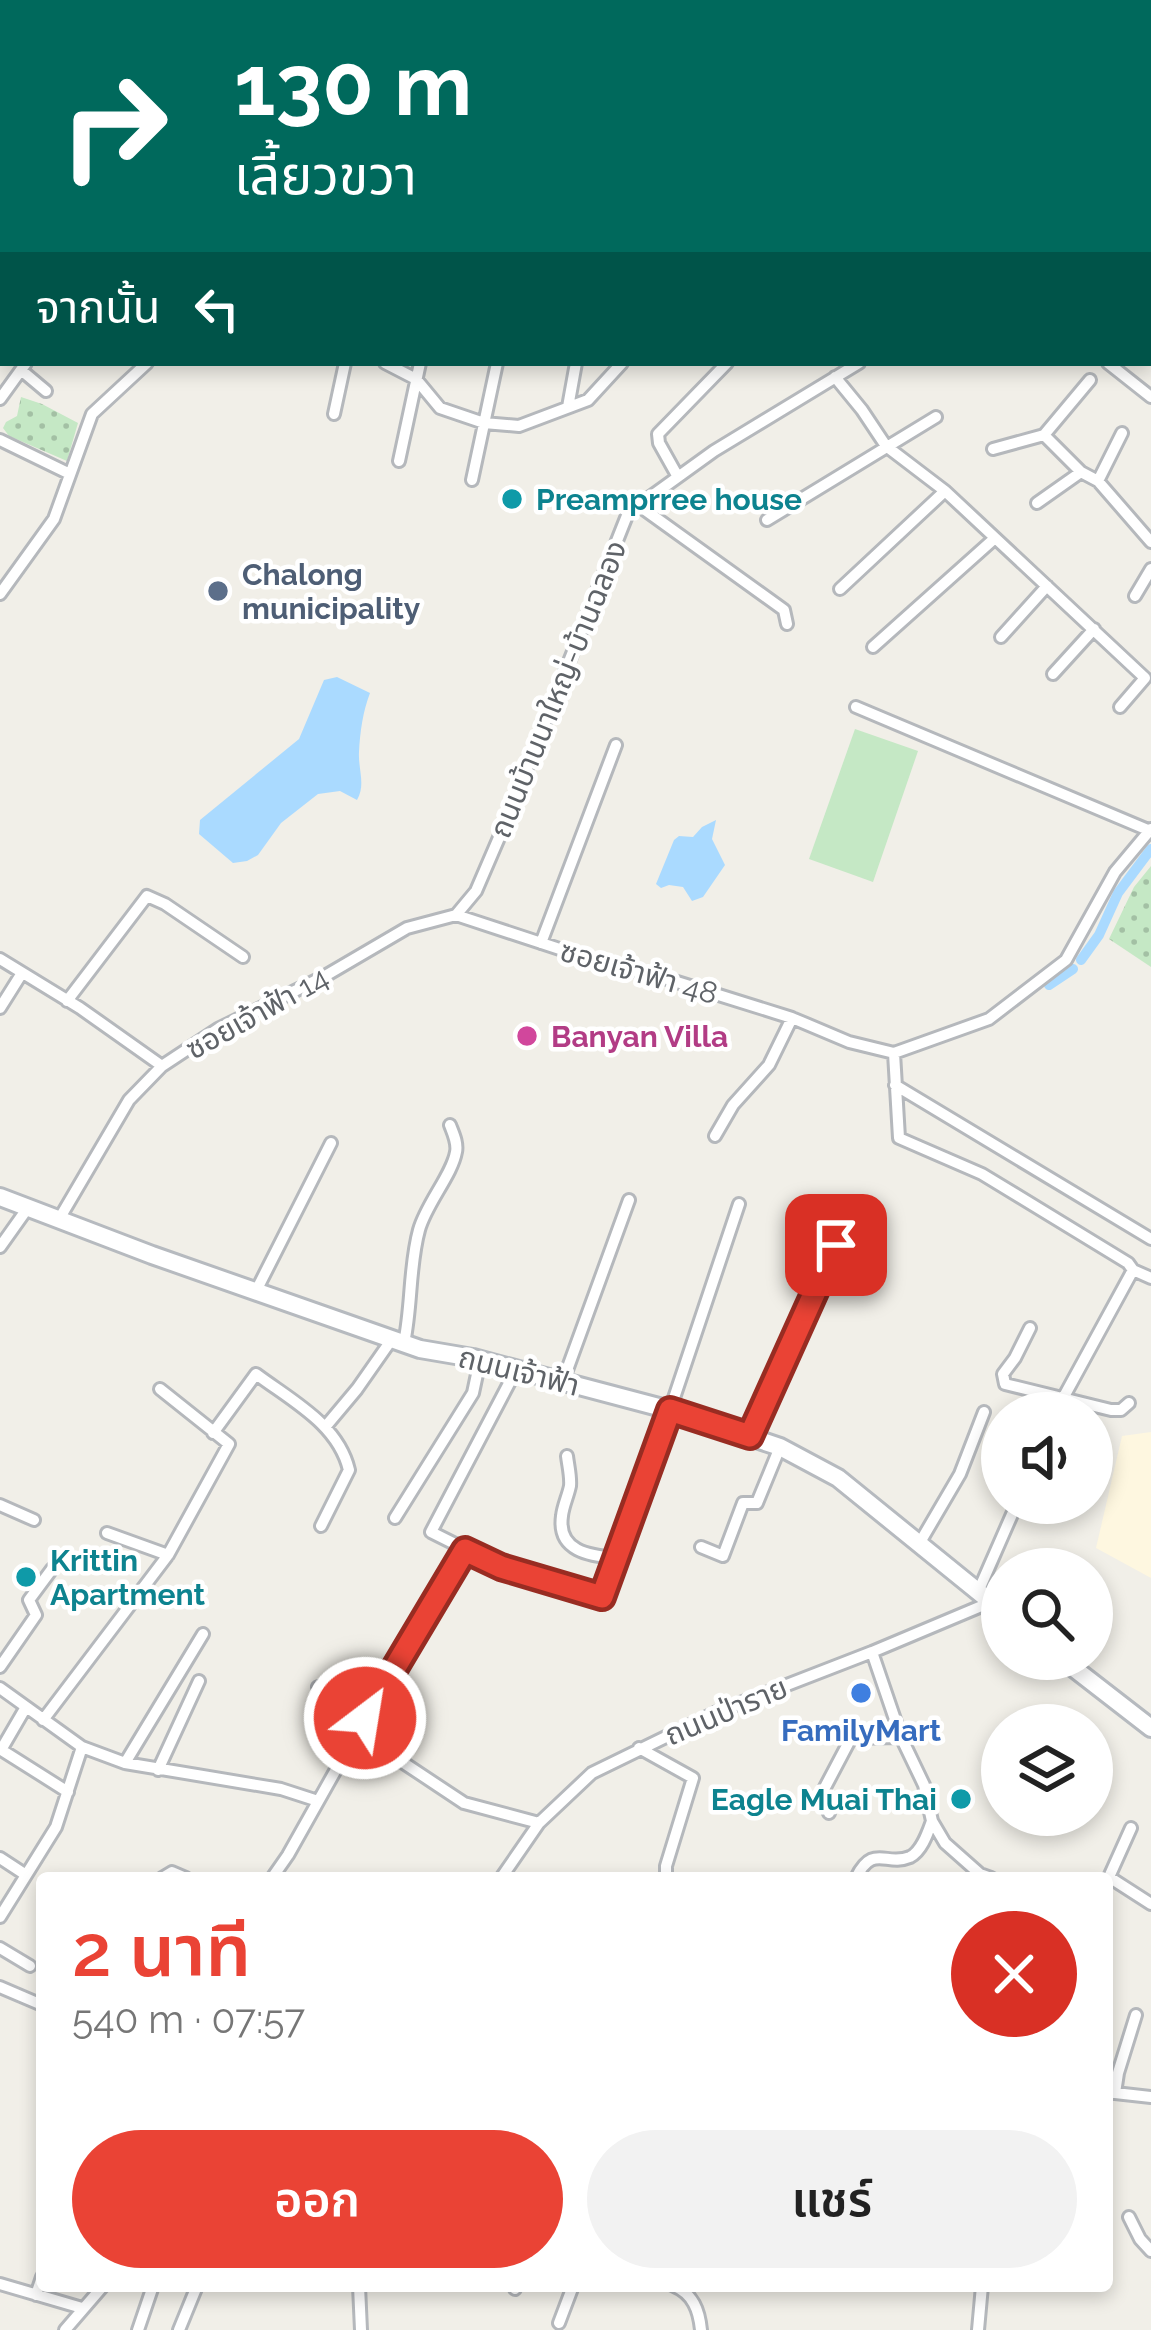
<!DOCTYPE html>
<html lang="th">
<meta charset="utf-8">
<style>
:root{--surface:#fff;--page:#f2f2f2;--text:#222;--muted:#767676;--accent:#ea4335}
body{margin:0;font-family:Raleway,"Noto Sans Thai",sans-serif;background:var(--page);color:var(--text);height:100vh;display:flex;flex-direction:column;font-size:45px;white-space:nowrap}
*{box-sizing:border-box;margin:0}
p{font-size:39px;color:var(--muted)}
.icon{flex:none;width:66px;height:66px;fill:none;stroke:currentColor;stroke-width:2;stroke-linecap:round;stroke-linejoin:round}
.map{position:relative;flex:1;overflow:hidden}
.side{position:absolute;left:36px;top:1872px;width:1077px;height:420px;display:flex;flex-direction:column;background:var(--surface);border-radius:12px;box-shadow:0 6px 18px #0003}
.side>*{flex:none}
.top-card{position:absolute;left:0px;top:0px;width:1152px;height:366px;box-shadow:0 6px 18px #0003;background:#00695c;color:#fff;overflow:hidden}
.tools{position:absolute;left:981px;top:1392px;display:grid;gap:24px}
.tools a{display:grid;place-items:center;width:132px;height:132px;border-radius:50%;background:var(--surface);box-shadow:0 6px 18px #0003;font-size:60px}
.pin{position:absolute;display:grid;place-items:center;width:102px;height:102px;color:#fff;margin:-51px;border-radius:24px;box-shadow:0 6px 18px #0006}
.me{position:absolute;width:132px;margin:-66px;rotate:31deg;stroke-linejoin:round;filter:drop-shadow(0 0 9px #0008)}
.turn{display:flex;align-items:center;gap:42px;height:252px;padding:0 36px;font-size:54px}
.turn .icon{width:156px;height:156px;stroke-width:2.5}
.turn b{display:block;font-size:84px;line-height:102px}
.then{display:flex;align-items:center;height:114px;padding:0 36px;background:#0003;gap:24px;font-size:45px}
.round{display:grid;place-items:center;flex:none;width:126px;height:126px;border-radius:63px;background:var(--page)}
.overview{display:flex;align-items:center;justify-content:space-between;height:204px;padding:0 36px}
h1{font-size:72px;font-weight:600;line-height:90px;color:var(--accent)}
.action{display:flex;gap:24px;margin-top:auto;padding:24px 36px}
.action a{flex:1;height:138px;border-radius:72px;background:var(--accent);color:#fff;font-size:48px;font-weight:600;line-height:138px;text-align:center}
.action a+a{background:var(--page);color:var(--text)}
.map>svg:first-child{display:block}
</style>
<div class="map">
<svg width="1151" height="2330" viewBox="0 0 1151 2330">
<defs>
<pattern id="grass-dots" width="8" height="8" patternUnits="userSpaceOnUse" patternTransform="scale(3)"><rect width="8" height="8" fill="#c5e8c5"/><path d="M2 2h.1M6 6h.1" fill="none" stroke="#a3c0a4" stroke-width="1.8" stroke-linecap="round"/></pattern>
</defs>
<rect width="100%" height="100%" fill="#f1efe8"/>
<path fill="#fef7e0" d="M1151,1432V1578L1096,1548L1122,1436Z"/>
<path fill="url(#grass-dots)" d="M21,397L42,404L78,423L67,461L9,436L3,428L6,422L17,416Z
M1151,866V967L1109,939L1134,887Z"/>
<path fill="#c5e8c5" d="M855,729L918,751L873,882L809,859Z"/>
<path fill="#aadaff" d="M693,0H1147L1144,3H694Z
M337,677L370,693C363,711 360,732 359,752C358,769 366,785 357,800L340,791L318,794L281,823L258,855L247,861L233,863L199,834L200,820L299,739L324,680Z
M716,820L712,839L725,865L703,897L692,901L683,887L669,885L661,888L656,884L674,840L679,836L693,837L702,827Z"/>
<g fill="none" stroke-linecap="round" stroke-linejoin="round">
<path stroke="#aadaff" stroke-width="10" d="M1081,960L1099,935L1118,893L1151,849
M1049,985L1073,969"/>
<g stroke="#b5b8bc" stroke-width="16">
<path id="minor" d="M33,0L39,3
M521,0V3
M112,3L113,0
M298,3L302,0
M0,12L3,6
M1149,86L1151,84
M1149,104L1151,102
M0,160L3,162
M1149,180L1151,178
M1149,256L1151,254
M0,289L3,283
M1149,330L1151,328
M385,363L416,379L440,408L484,423L519,426L588,400L622,363
M1108,363L1151,397
M21,370L46,391
M835,377L862,410L886,446L945,491L1145,678L1120,707
M0,399L26,363
M568,407L576,363
M334,414L345,363
M1044,435L1090,380
M0,440L70,474
M993,449L1044,435L1081,472L1098,481L1151,542
M399,461L420,363
M678,477L659,443L658,434L727,363
M472,480L497,363
M1098,481L1122,433
M1037,503L1081,472
M638,505L784,610L787,624
M767,520L936,417
M840,589L945,491
M0,594L54,519L92,414L147,363
M1135,596L1151,569
M1001,637L1047,586
M873,647L995,538
M1053,674L1094,629
M856,707L1148,830
M456,915L593,960L661,977L792,1018L849,1042L894,1053L989,1019L1066,960L1115,872L1151,829
M456,915L476,891L501,833L628,513L714,451L859,363
M541,943L616,745
M0,959L80,1008L162,1066
M67,1001L147,896L165,904L243,957
M0,1008L22,973
M894,1053L899,1138L982,1174L1128,1263L1133,1270L1055,1413
M895,1085L1151,1239
M715,1136L733,1105L769,1065L792,1018
M58,1221L129,1100L162,1066L218,1029L325,976L407,928L456,915
M0,1247L27,1209
M1133,1270L1151,1278
M256,1291L331,1143
M1030,1328L1015,1358L1003,1374L1005,1384L1111,1410H1121L1129,1403
M404,1343C412,1306 409,1266 419,1230C426,1204 452,1175 456,1152C458,1143 453,1133 450,1125
M516,1370L431,1532L501,1567L602,1596L670,1410L739,1204
M563,1381L629,1200
M326,1426L357,1389L392,1339
M213,1433L256,1374C292,1401 338,1424 349,1470L321,1526
M750,1436L835,1245
M567,1456C568,1465 571,1477 570,1486C568,1496 563,1506 562,1516C557,1551 589,1556 617,1558
M0,1505L34,1520
M395,1518L473,1393L480,1360
M107,1533L168,1555
M919,1544L960,1474L984,1412
M701,1547L723,1556L743,1503H757L780,1447
M978,1592L1017,1503
M872,1652L901,1737L924,1785L932,1821L945,1843L980,1874L991,1878
M0,1667L36,1615L29,1600L52,1569
M318,1687L365,1718
M0,1688L82,1747L125,1763L281,1789L318,1801
M43,1720L168,1555L229,1444L160,1389
M357,1732L464,1803L539,1823
M639,1748L693,1778L666,1866V1878
M0,1749L68,1792
M1,1750L26,1707
M125,1763L203,1634
M158,1770L199,1681
M829,1813L822,1793L851,1738L901,1737
M1131,1828L1109,1877L1151,1904
M0,1858L26,1875
M162,1878L172,1872L186,1878
M272,1878L288,1855L365,1718L465,1550
M501,1878L539,1823L592,1773L717,1712L872,1652L991,1602
M856,1878C873,1843 886,1867 910,1857C922,1851 928,1832 932,1821
M0,1917L56,1827L82,1747
M0,1948L30,1966
M0,1987L42,2005
M1107,2093H1115L1118,2073L1136,2015
M1115,2093L1151,2097
M1129,2217L1140,2239L1151,2251
M0,2284L82,2308
M359,2286L361,2330
M674,2286C693,2294 699,2310 701,2330
M515,2289L516,2286
M36,2295L42,2277
M559,2323L573,2286
M65,2330L103,2286
M138,2330L153,2286
M179,2330L197,2286
M978,2330L982,2286"/>
</g>
<g stroke="#b6babf" stroke-width="22">
<path id="secondary" d="M0,1197L152,1255L420,1349L473,1358L670,1410L780,1447L838,1478L1002,1611
M1062,1659L1151,1728"/>
</g>
<use href="#minor" stroke="#fff" stroke-width="10"/>
<use href="#secondary" stroke="#fff" stroke-width="16"/>
</g>
<g fill="none" stroke-linecap="round" stroke-linejoin="round">
<g stroke="#982c22" stroke-width="30">
<path id="route" d="M365,1718L465,1550L501,1567L602,1597L670,1410L750,1436L836,1245"/>
</g>
<use href="#route" stroke="#ea4335" stroke-width="21"/>
</g>
<g fill="#0f9aa8" stroke="#fff" stroke-width="4.5">
<circle cx="512" cy="499" r="12"/>
<circle cx="26" cy="1577" r="12"/>
<circle cx="961" cy="1799" r="12"/>
</g>
<circle fill="#5c6f8a" stroke="#fff" stroke-width="4.5" cx="218" cy="591" r="12"/>
<circle fill="#d1479c" stroke="#fff" stroke-width="4.5" cx="527" cy="1036" r="12"/>
<circle fill="#3f7fe0" stroke="#fff" stroke-width="4.5" cx="861" cy="1693" r="12"/>
<g text-anchor="middle" dominant-baseline="central" stroke-width="9" stroke-linejoin="round" paint-order="stroke">
<g font-size="30" font-weight="bold" fill="#0d838f" stroke="#fff" text-anchor="start">
<text x="536" y="499">Preamprree house</text>
<text x="50" y="1560">Krittin<tspan x="50" dy="34">Apartment</tspan></text>
<text x="937" y="1799" text-anchor="end">Eagle Muai Thai</text>
</g>
<g font-size="30" font-weight="bold" fill="#4e5e75" stroke="#fff" text-anchor="start">
<text x="242" y="574">Chalong<tspan x="242" dy="34">municipality</tspan></text>
</g>
<g font-size="30" fill="#5f6368" stroke="#fff">
<text transform="translate(558 689) rotate(-68)">ถนนบ้านนาใหญ่-บ้านฉลอง</text>
<text transform="translate(639 972) rotate(16)">ซอยเจ้าฟ้า 48</text>
<text transform="translate(257 1013) rotate(-29)">ซอยเจ้าฟ้า 14</text>
<text transform="translate(519 1371) rotate(14)">ถนนเจ้าฟ้า</text>
<text transform="translate(726 1711) rotate(-23)">ถนนป่าราย</text>
</g>
<g font-size="30" font-weight="bold" fill="#b23c85" stroke="#fff" text-anchor="start">
<text x="551" y="1036">Banyan Villa</text>
</g>
<g font-size="30" font-weight="bold" fill="#366cbe" stroke="#fff">
<text x="861" y="1730">FamilyMart</text>
</g>
</g>
</svg>
<div class="tools">
<a><svg class="icon" aria-label="sound" viewBox="0 0 24 24"><path d="M4 9h4l5-4v14l-5-4H4zM17 9q2 3 0 6"/></svg></a>
<a><svg class="icon" aria-label="search" viewBox="0 0 24 24"><circle cx="10" cy="10" r="6"/><path d="M15 15l6 6"/></svg></a>
<a><svg class="icon" aria-label="layers" viewBox="0 0 24 24"><path d="M12 4l9 5-9 5-9-5zM3 14l9 5 9-5"/></svg></a>
</div>
<div class="pin" style="left:836px;top:1245px;background:#d93025"><svg class="icon" aria-label="arrive" viewBox="0 0 24 24"><path d="M6 21V4h12l-3 4 3 4H6"/></svg></div>
<svg class="me" style="left:365px;top:1718px" viewBox="-20 -20 40 40"><circle r="17" fill="#ea4335" stroke="#fff" stroke-width="3"/><path d="M0-11L8 9 0 5-8 9z" fill="#fff"/></svg>
<div class="top-card">
<div class="turn"><svg class="icon" aria-label="right" viewBox="0 0 24 24"><path d="M7 20v-9h11M14 6l5 5-5 5"/></svg><div><b>130 m</b>เลี้ยวขวา</div></div>
<div class="then">จากนั้น<svg class="icon" aria-label="left" viewBox="0 0 24 24"><path d="M17 20v-9H6M10 6l-5 5 5 5"/></svg></div>
</div>
<section class="side">
<div class="overview"><div><h1>2 นาที</h1><p>540 m · 07:57</p></div><a class="round" style="background:#d93025;color:#fff"><svg class="icon" aria-label="close" viewBox="0 0 24 24"><path d="M6 6l12 12M18 6L6 18"/></svg></a></div>
<div class="action"><a>ออก</a><a>แชร์</a></div>
</section>
</div>
